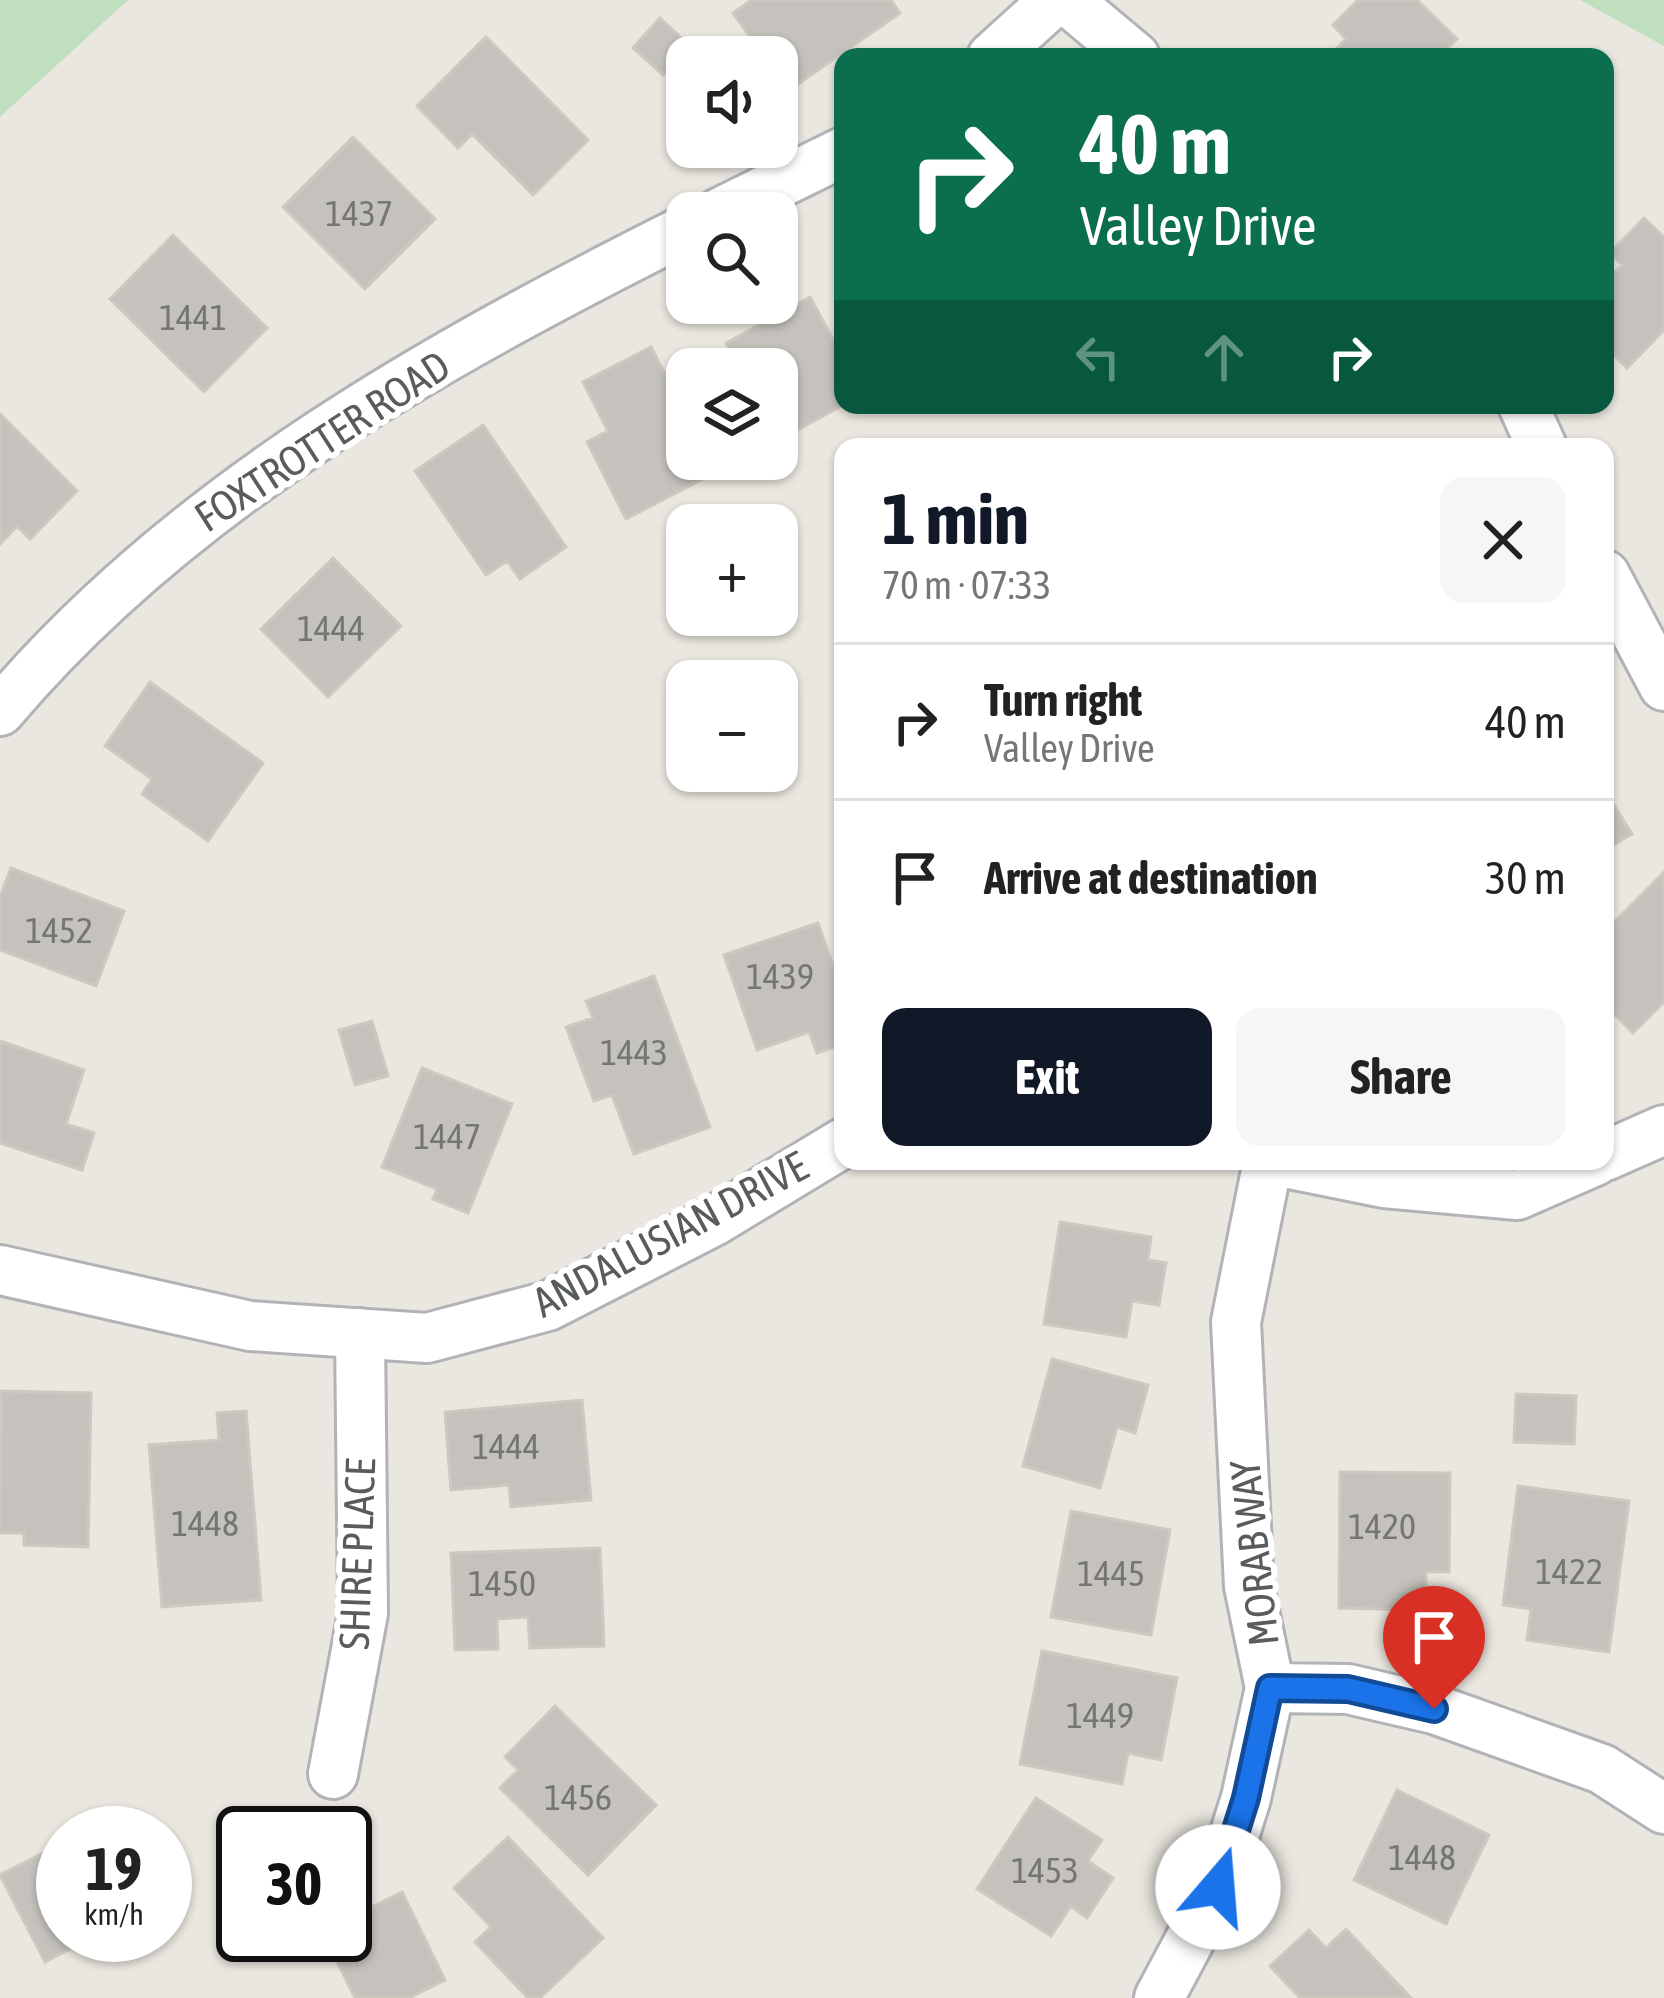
<!DOCTYPE html>
<meta charset="utf-8">
<style>
:root{--surface:#fff;--page:#f6f6f6;--text:#222;--muted:#767676;--line:#e0e0e0;--accent:#111827}
body{margin:0;font-family:"Asap Condensed",sans-serif;background:var(--page);color:var(--text);height:100vh;display:flex;flex-direction:column;font-size:45px;white-space:nowrap}
*{box-sizing:border-box;margin:0}
p{font-size:39px;color:var(--muted)}
.icon{flex:none;width:66px;height:66px;fill:none;stroke:currentColor;stroke-width:2;stroke-linecap:round;stroke-linejoin:round}
.map{position:relative;flex:1;overflow:hidden}
.side{position:absolute;left:834px;top:438px;width:780px;height:732px;display:flex;flex-direction:column;background:var(--surface);border-radius:24px;box-shadow:0 3px 9px #0004}
.side>*{flex:none}
.banner{position:absolute;left:834px;top:48px;width:780px;height:366px;border-radius:24px;box-shadow:0 3px 9px #0004;background:#0b6e4f;color:#fff;overflow:hidden}
.buttons{position:absolute;left:666px;top:36px;display:grid;gap:24px}
.buttons a{display:grid;place-items:center;width:132px;height:132px;border-radius:24px;background:var(--surface);box-shadow:0 3px 9px #0004;font-size:60px}
.speed{position:absolute;left:36px;top:1806px;display:flex;gap:24px;font-size:60px;font-weight:700;text-align:center}
.speed>*{display:grid;place-content:center;width:156px;height:156px;border-radius:50%;background:var(--surface);box-shadow:0 3px 9px #0004;line-height:1}
.speed small{font-size:30px;font-weight:400}
.speed .limit{border:6px solid #111;border-radius:18px;background:#fff;color:#111}
.pin{position:absolute;display:grid;place-items:center;width:102px;height:102px;color:#fff;margin:-123px -51px;border-radius:50% 50% 50% 0;rotate:-45deg;box-shadow:0 0 12px #0007}
.pin .icon{rotate:45deg}
.me{position:absolute;width:132px;margin:-66px;rotate:18deg;stroke-linejoin:round;filter:drop-shadow(0 0 9px #0008)}
.turn{display:flex;align-items:center;gap:42px;height:252px;padding:0 48px;font-size:54px}
.turn .icon{width:156px;height:156px;stroke-width:2.5}
.turn b{display:block;font-size:84px;line-height:102px}
.lanes{display:flex;align-items:center;height:114px;padding:0 48px;background:#0003;justify-content:center;gap:60px;direction:ltr}
.lanes .off{opacity:.35}
.round{display:grid;place-items:center;flex:none;width:126px;height:126px;border-radius:24px;background:var(--page)}
.overview{display:flex;align-items:center;justify-content:space-between;height:204px;padding:0 48px}
h1{font-size:72px;font-weight:700;line-height:90px;color:var(--accent)}
.action{display:flex;gap:24px;margin-top:auto;padding:24px 48px}
.action a{flex:1;height:138px;border-radius:24px;background:var(--accent);color:#fff;font-size:48px;font-weight:700;line-height:138px;text-align:center}
.action a+a{background:var(--page);color:var(--text)}
ul{padding:0;list-style:none}
li{display:flex;align-items:center;gap:36px;height:156px;padding:0 48px;border-top:3px solid var(--line)}
li div{flex:1}
li b{display:block;font-size:45px}
li em{font-style:normal}
.map>svg:first-child{display:block}
</style>
<div class="map">
<svg width="1664" height="1998" viewBox="0 0 1664 1998">
<rect width="100%" height="100%" fill="#eae7e0"/>
<path fill="#c0dfbf" d="M0,0H128L0,117Z
M1580,0H1664V46Z"/>
<path fill="#c5c2bd" stroke="#cec9bf" stroke-width="3" d="M752,0H891L900,13L788,91L777,75V57H764L733,13Z
M1358,0H1417L1457,39L1439,57H1328L1346,39L1333,25Z
M660,18L690,46L663,75L633,48Z
M486,37L588,140L533,195L472,134L458,148L417,106Z
M353,137L435,219L365,289L283,207Z
M1644,218L1664,237V330L1627,368L1605,346V282L1622,265L1610,253Z
M173,235L267,328L204,392L110,299Z
M810,297L843,358V405L779,440L777,369H740L726,343Z
M651,347L687,416V459H709L716,472L626,519L587,442L608,431L583,382Z
M0,414L77,491L30,539L17,526L0,544Z
M483,425L566,547L520,579L507,561L486,575L415,471Z
M333,558L401,626L328,697L261,629Z
M150,682L263,763L208,841L142,794L152,779L105,746Z
M1605,791L1632,834L1605,850Z
M11,868L124,911L96,986L0,950V897Z
M1664,872V1002L1633,1033L1605,1005V931Z
M818,923L843,994V1044L817,1053L809,1032L757,1050L724,955Z
M654,976L710,1127L634,1154L612,1095L594,1101L566,1027L593,1018L586,1001Z
M372,1021L388,1076L355,1085L339,1030Z
M0,1041L84,1070L66,1124L94,1133L82,1170L0,1143Z
M422,1068L512,1104L468,1213L433,1199L437,1189L382,1167Z
M1060,1222L1151,1237L1148,1260L1166,1263L1159,1305L1132,1301L1126,1337L1044,1324Z
M1052,1359L1148,1385L1135,1433L1117,1427L1100,1488L1023,1466Z
M1,1391L91,1393L88,1547L24,1545V1533H0Z
M1516,1394L1576,1396L1574,1444L1514,1442Z
M582,1400L591,1500L511,1507L509,1485L451,1490L445,1412Z
M246,1411L261,1600L162,1607L149,1445L219,1440L217,1413Z
M1340,1472L1450,1473L1449,1572H1426V1610L1339,1608Z
M1518,1486L1629,1501L1609,1652L1527,1640L1531,1609L1503,1605Z
M1071,1511L1170,1530L1151,1635L1051,1617Z
M600,1548L604,1646L530,1648L528,1617L497,1619L498,1649L455,1650L451,1553Z
M1042,1651L1177,1678L1161,1760L1128,1753L1122,1784L1020,1764Z
M555,1706L656,1805L588,1875L500,1788L518,1770L505,1757Z
M1397,1790L1489,1835L1446,1924L1354,1880Z
M1036,1798L1102,1840L1088,1861L1113,1878L1087,1918L1071,1906L1051,1936L977,1889Z
M136,1810L148,1833H95L94,1831Z
M508,1837L603,1938L540,1998H528L475,1942L491,1927L454,1888Z
M61,1844L63,1935H97L45,1962L0,1875Z
M402,1892L445,1980L409,1998H355L324,1935H345V1920Z
M1346,1929L1411,1998H1300L1270,1966L1309,1930L1326,1948Z"/>
<g fill="none" stroke-linecap="round" stroke-linejoin="round">
<g stroke="#b1b3b6" stroke-width="54">
<path id="minor" d="M1067,0L1135,57
M992,57L1055,0
M719,213L843,152
M1523,405L1542,447
M1605,575L1664,686
M0,711C184,494 436,355 687,229
M1605,1156L1664,1130
M1275,1161L1384,1183L1517,1195L1595,1161
M0,1270L250,1326L427,1338L548,1306L714,1221L843,1143
M1270,1688L1348,1689L1434,1709L1602,1769L1664,1809
M333,1774L363,1613L360,1333
M1159,1998L1218,1887L1246,1798L1270,1688L1249,1586L1236,1322L1268,1161"/>
</g>
<use href="#minor" stroke="#fff" stroke-width="48"/>
</g>
<g fill="none" stroke-linecap="round" stroke-linejoin="round">
<g stroke="#114b97" stroke-width="30">
<path id="route" d="M1218,1887L1246,1798L1270,1688L1348,1689L1434,1709"/>
</g>
<use href="#route" stroke="#1a73e8" stroke-width="21"/>
</g>
<g text-anchor="middle" dominant-baseline="central" stroke-width="12" stroke-linejoin="round" paint-order="stroke">
<g font-size="36" fill="#747676">
<text x="359" y="213">1437</text>
<text x="193" y="317">1441</text>
<text x="331" y="628">1444</text>
<text x="59" y="930">1452</text>
<text x="780" y="976">1439</text>
<text x="634" y="1052">1443</text>
<text x="447" y="1136">1447</text>
<text x="506" y="1446">1444</text>
<text x="205" y="1523">1448</text>
<text x="1382" y="1526">1420</text>
<text x="1569" y="1571">1422</text>
<text x="1111" y="1573">1445</text>
<text x="502" y="1583">1450</text>
<text x="1100" y="1715">1449</text>
<text x="578" y="1797">1456</text>
<text x="1422" y="1857">1448</text>
<text x="1045" y="1870">1453</text>
</g>
<g font-size="42" fill="#595c5f" stroke="#fff">
<text transform="translate(322 441) rotate(-33)">FOXTROTTER ROAD</text>
<text transform="translate(670 1234) rotate(-28)">ANDALUSIAN DRIVE</text>
<text transform="translate(1254 1553) rotate(-96)">MORAB WAY</text>
<text transform="translate(357 1554) rotate(-88)">SHIRE PLACE</text>
</g>
</g>
</svg>
<div class="buttons">
<a><svg class="icon" aria-label="sound" viewBox="0 0 24 24"><path d="M4 9h4l5-4v14l-5-4H4zM17 9q2 3 0 6"/></svg></a>
<a><svg class="icon" aria-label="search" viewBox="0 0 24 24"><circle cx="10" cy="10" r="6"/><path d="M15 15l6 6"/></svg></a>
<a><svg class="icon" aria-label="layers" viewBox="0 0 24 24"><path d="M12 4l9 5-9 5-9-5zM3 14l9 5 9-5"/></svg></a>
<a>+</a>
<a>−</a>
</div>
<div class="speed"><div>19<small>km/h</small></div><div class="limit">30</div></div>
<div class="pin" style="left:1434px;top:1709px;background:#d93025"><svg class="icon" aria-label="arrive" viewBox="0 0 24 24"><path d="M6 21V4h12l-3 4 3 4H6"/></svg></div>
<svg class="me" style="left:1218px;top:1887px" viewBox="-20 -20 40 40"><circle r="19" fill="#fff"/><path d="M0-13L10 11 0 6-10 11z" fill="#1a73e8"/></svg>
<div class="banner">
<div class="turn"><svg class="icon" aria-label="right" viewBox="0 0 24 24"><path d="M7 20v-9h11M14 6l5 5-5 5"/></svg><div><b>40 m</b>Valley Drive</div></div>
<div class="lanes"><svg class="icon off" aria-label="left" viewBox="0 0 24 24"><path d="M17 20v-9H6M10 6l-5 5 5 5"/></svg><svg class="icon off" aria-label="ahead" viewBox="0 0 24 24"><path d="M12 20V5M6 11l6-6 6 6"/></svg><svg class="icon" aria-label="right" viewBox="0 0 24 24"><path d="M7 20v-9h11M14 6l5 5-5 5"/></svg></div>
</div>
<section class="side">
<div class="overview"><div><h1>1 min</h1><p>70 m · 07:33</p></div><a class="round"><svg class="icon" aria-label="close" viewBox="0 0 24 24"><path d="M6 6l12 12M18 6L6 18"/></svg></a></div>
<ul>
<li><svg class="icon" aria-label="right" viewBox="0 0 24 24"><path d="M7 20v-9h11M14 6l5 5-5 5"/></svg><div><b>Turn right</b><p>Valley Drive</p></div><em>40 m</em></li>
<li><svg class="icon" aria-label="arrive" viewBox="0 0 24 24"><path d="M6 21V4h12l-3 4 3 4H6"/></svg><div><b>Arrive at destination</b></div><em>30 m</em></li>
</ul>
<div class="action"><a>Exit</a><a>Share</a></div>
</section>
</div>
